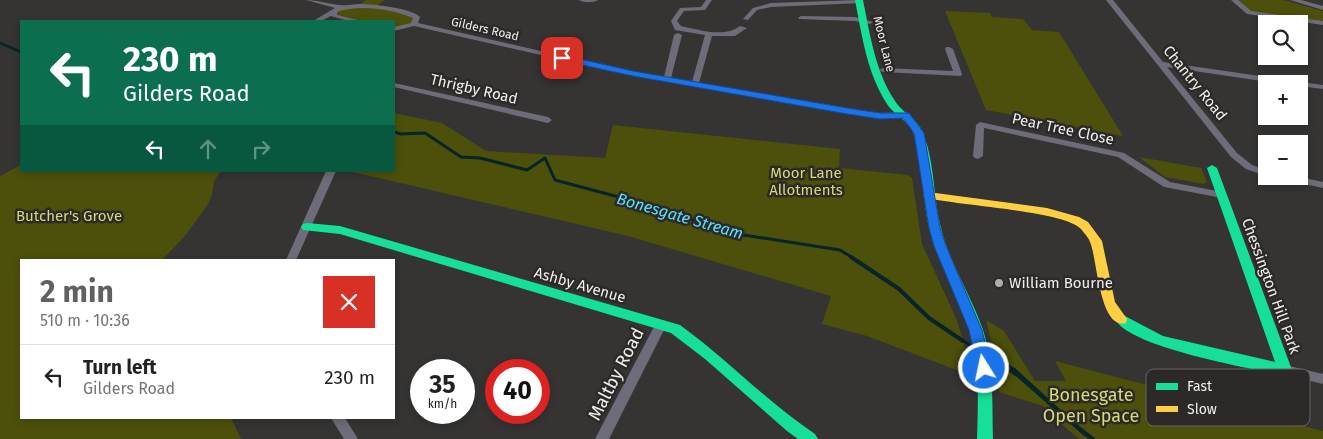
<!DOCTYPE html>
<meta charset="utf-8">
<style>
:root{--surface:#fff;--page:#f2f2f2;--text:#202124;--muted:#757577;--line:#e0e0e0;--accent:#606061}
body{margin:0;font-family:"Fira Sans",sans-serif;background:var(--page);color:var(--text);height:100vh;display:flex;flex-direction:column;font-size:19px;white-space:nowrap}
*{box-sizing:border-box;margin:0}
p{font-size:16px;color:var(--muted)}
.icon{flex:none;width:28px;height:28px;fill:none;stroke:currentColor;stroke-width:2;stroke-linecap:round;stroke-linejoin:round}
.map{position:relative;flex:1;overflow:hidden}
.panel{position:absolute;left:20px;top:259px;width:375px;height:160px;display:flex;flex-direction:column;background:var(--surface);border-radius:0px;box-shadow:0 2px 8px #0003}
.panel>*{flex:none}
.banner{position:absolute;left:20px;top:20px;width:375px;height:152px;border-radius:0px;box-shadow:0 2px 8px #0003;background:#0b6e4f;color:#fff;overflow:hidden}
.fabs{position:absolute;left:1258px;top:15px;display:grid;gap:10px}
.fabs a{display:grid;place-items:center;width:50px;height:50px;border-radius:0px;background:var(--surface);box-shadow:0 2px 8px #0003;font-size:25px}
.speed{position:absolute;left:410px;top:359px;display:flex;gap:10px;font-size:25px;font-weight:700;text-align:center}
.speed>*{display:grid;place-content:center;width:65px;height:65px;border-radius:50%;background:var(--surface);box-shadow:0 2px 8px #0003;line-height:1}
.speed small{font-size:12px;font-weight:400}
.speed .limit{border:8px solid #d22;background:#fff;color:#111}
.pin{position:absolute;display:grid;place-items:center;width:42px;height:42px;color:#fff;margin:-21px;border-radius:10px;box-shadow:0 2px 8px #0006}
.me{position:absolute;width:55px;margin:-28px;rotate:350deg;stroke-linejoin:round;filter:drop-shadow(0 0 4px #0008)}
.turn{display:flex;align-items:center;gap:18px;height:105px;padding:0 20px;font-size:22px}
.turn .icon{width:65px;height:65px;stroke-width:2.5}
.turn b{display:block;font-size:35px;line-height:42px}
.lanes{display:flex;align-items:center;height:48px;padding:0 20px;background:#0003;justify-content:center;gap:25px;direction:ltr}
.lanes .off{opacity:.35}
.round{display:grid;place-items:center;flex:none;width:52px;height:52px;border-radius:0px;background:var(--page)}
.headline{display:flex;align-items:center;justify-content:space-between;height:85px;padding:0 20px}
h1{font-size:30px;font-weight:700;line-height:38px;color:var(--accent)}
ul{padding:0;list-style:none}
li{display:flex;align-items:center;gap:15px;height:65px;padding:0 20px;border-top:1px solid var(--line)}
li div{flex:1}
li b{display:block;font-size:19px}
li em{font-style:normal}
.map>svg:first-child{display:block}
</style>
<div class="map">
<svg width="1323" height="439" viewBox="0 0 1323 439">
<rect width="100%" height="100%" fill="#353433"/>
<path fill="#4d500b" d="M365,0H385L376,6L414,15L417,21L405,27L394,29V21H356L334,16L333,11L347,5L361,4Z
M1235,0H1283L1323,11V23L1252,13Z
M945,11L990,13L992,17L1023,19L1032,30L1059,32L1123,136L986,110Z
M394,113L442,123L486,151L605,158L613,125L840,149L839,168L908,175L912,178L922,244L956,318L964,343L967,374L867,336L822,324L831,296L628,236L349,171H394Z
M1139,157L1201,168L1207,182L1204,184L1165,177Z
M21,165V171H221L214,181L212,195L208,204L185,236L162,260H21V418H231L241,439H0V176Z
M986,320L1004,331L1035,381H1066L1055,361L1323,431V439H1080L1068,430L1043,406L999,392L992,344Z"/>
<path fill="#072429" d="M962,339L1015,368L1073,421L1096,439H1089L1083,435L1018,378L991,359L964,343Z"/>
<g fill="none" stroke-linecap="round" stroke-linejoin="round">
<path stroke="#072429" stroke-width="2.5" d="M0,43L21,52"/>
<path stroke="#072429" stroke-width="3" d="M394,132L401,134L425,133L461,157L480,158L527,170L545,158L555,180L645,204L731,233L840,250L853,258"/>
<path stroke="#072429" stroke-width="4" d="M851,257L899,289L929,318L963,341"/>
<path fill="#6e6c79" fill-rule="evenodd" d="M306,0C318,0 328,4 340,5C346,6 353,4 360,4C374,4 411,8 420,17L418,23L633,72L664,77L674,35L678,33L682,35L671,78L692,82L705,35L675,30L671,21L680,8L701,7L706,0H712L705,10L684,11L677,21L681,26C699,30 725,38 740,26L747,28L735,36H712L699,83L879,113L906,112L910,115C899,123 861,116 847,114L633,76L414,26L394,31V27L411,23L413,18C393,9 357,4 337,12V15L358,20L359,21H348L331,16L321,21H313L335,8Z
M579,0H598C594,3 583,3 579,0Z
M859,0L862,2L861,3L771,7L757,10L748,20L743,19L753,8L771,3Z
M1106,0H1113L1163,62L1323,85V89L1299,86V84H1283L1167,67L1237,153L1252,165L1266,170V176L1246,169L1231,157Z
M1231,0H1238L1251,11L1323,21V25L1247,14Z
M1290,0H1301L1323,6V10Z
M801,16L855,17L873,22L870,24L855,21L799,19L798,18Z
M946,47H949L953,49L962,74L961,76L883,72L879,70L883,68L953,71L945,49Z
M394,83L548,117L552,120L548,123L394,87Z
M980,122L1124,153L1170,182L1222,192L1227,195L1222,198L1164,187L1118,157L984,128L983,156L978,159L975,158L973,156L976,125Z
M326,171H336L296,260H286Z
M1276,176H1296L1323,182V188L1281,179Z
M661,320L665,321L667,324L609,439H595L657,321Z
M1285,365L1323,374V384L1281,374L1279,370L1281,366Z
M331,418H345L358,439H344Z"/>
<path fill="#16e098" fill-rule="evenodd" d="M855,0H863C870,34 875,71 895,101C903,114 919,119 924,135C935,165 933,198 941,228C950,264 971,295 983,330C994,365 992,403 993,439H977C978,403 980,365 970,330C959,295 938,264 929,228C922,198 924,165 914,135C910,121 895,116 887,104C867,73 862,36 855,0Z
M1212,165L1217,168L1292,370L1290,374L1285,376C1251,368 1130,348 1115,319L1116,315L1121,314L1163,336L1275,362L1207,168Z
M307,223L340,226L680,325C727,359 767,402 815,434L818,439H798L787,431L705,359L671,333L340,234L303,230L301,227L303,224Z"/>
<path fill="#ffcf43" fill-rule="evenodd" d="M928,192L1047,208L1079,217L1088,222L1102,241L1115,302L1127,319L1126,323C1099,331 1097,256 1090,242C1089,238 1084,233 1081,229C1064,210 955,206 924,197L923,195Z"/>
</g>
<path fill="#1a73e8" stroke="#114b97" d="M562,55L633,71L847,108L880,113H909L924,133L940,228L946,246L982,330L991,368L989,372L984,374L979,372L977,368L969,330L934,246L929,228L914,133L903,118L880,119L847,114L633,76L559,60V56Z"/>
<circle fill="#afadac" stroke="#2c2928" stroke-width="2" cx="999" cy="283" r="5"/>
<g text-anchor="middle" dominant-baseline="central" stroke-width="5" stroke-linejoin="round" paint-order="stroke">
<g font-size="12" fill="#f0eeed" stroke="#2c2928">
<text transform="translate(485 29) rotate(13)">Gilders Road</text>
<text transform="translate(884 44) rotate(76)">Moor Lane</text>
</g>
<g font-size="15" fill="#f0eeed" stroke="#2c2928">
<text transform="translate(1195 83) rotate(51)">Chantry Road</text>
<text transform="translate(474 89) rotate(13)">Thrigby Road</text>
<text transform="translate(1063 129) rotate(12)">Pear Tree Close</text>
<text transform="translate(580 285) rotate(16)">Ashby Avenue</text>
<text transform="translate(1271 286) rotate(70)">Chessington Hill Park</text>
</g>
<g font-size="15" fill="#d3da76" stroke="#2c2928">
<text x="806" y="173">Moor Lane<tspan x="806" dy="17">Allotments</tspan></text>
<text x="69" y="216">Butcher's Grove</text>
</g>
<g font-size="15" fill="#f0eeed" stroke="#2c2928" text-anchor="start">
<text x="1009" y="283">William Bourne</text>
</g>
<g font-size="16" font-style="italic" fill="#56e2fd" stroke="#2c2928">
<text transform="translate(680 216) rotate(16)">Bonesgate Stream</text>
</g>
<g font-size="18" fill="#f0eeed" stroke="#2c2928">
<text transform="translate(616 374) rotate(-63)">Maltby Road</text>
</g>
<g font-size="18" fill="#d3da76" stroke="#2c2928">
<text x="1091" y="395">Bonesgate<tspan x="1091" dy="21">Open Space</tspan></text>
</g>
</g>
<rect x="1146" y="369" width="164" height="57" rx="8" fill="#2c2928" stroke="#676463" stroke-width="1"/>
<rect x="1156" y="383" width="22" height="7" fill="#16e098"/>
<rect x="1156" y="406" width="22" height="6" fill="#ffcf43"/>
<g font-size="14" fill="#f0eeed">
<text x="1187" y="391">Fast</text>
<text x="1187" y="414">Slow</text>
</g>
</svg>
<div class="fabs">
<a><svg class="icon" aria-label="search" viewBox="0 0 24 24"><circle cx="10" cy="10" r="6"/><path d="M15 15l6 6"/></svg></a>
<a>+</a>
<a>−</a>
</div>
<div class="speed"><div>35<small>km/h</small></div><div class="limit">40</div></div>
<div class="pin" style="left:562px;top:58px;background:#d93025"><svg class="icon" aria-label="arrive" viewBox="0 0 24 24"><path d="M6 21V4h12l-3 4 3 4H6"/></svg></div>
<svg class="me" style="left:984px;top:368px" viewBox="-20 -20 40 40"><circle r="17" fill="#1a73e8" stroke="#fff" stroke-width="3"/><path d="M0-11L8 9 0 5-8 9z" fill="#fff"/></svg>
<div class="banner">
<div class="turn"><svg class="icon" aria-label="left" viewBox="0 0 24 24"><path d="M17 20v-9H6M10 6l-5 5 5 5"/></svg><div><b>230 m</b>Gilders Road</div></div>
<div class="lanes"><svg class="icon" aria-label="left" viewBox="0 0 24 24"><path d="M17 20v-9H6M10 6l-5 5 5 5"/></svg><svg class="icon off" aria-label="ahead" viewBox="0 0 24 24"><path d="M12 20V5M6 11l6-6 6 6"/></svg><svg class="icon off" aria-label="right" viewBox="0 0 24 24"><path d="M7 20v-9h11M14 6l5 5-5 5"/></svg></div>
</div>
<section class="panel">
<div class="headline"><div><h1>2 min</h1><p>510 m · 10:36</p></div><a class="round" style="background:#d93025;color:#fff"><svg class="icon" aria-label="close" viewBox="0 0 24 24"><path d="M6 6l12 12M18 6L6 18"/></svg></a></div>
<ul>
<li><svg class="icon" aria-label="left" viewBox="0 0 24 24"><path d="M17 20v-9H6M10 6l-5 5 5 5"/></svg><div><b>Turn left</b><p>Gilders Road</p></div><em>230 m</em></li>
</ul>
</section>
</div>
